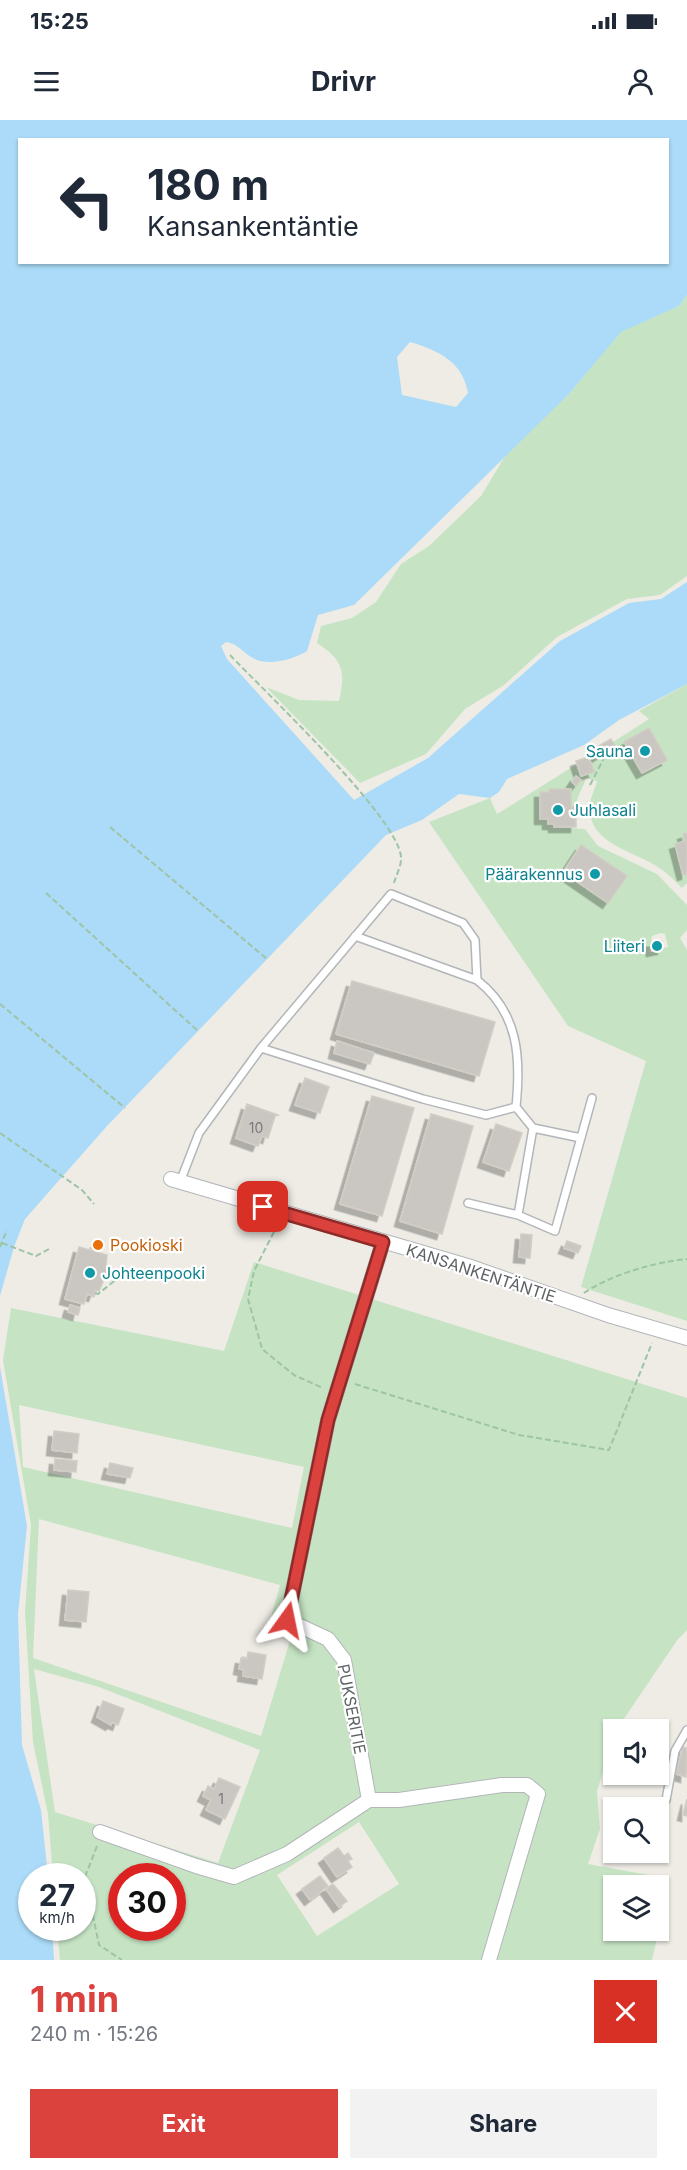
<!DOCTYPE html>
<meta charset="utf-8">
<style>
:root{--surface:#fff;--page:#f2f2f3;--text:#1f2937;--muted:#747a83;--accent:#db423e}
body{margin:0;font-family:Inter,sans-serif;background:var(--page);color:var(--text);height:100vh;display:flex;flex-direction:column;font-size:22px;white-space:nowrap}
*{box-sizing:border-box;margin:0}
p{font-size:20px;color:var(--muted)}
.icon{flex:none;width:33px;height:33px;fill:none;stroke:currentColor;stroke-width:2;stroke-linecap:round;stroke-linejoin:round}
.map{position:relative;height:1840px;overflow:hidden}
.sheet{display:flex;flex-direction:column;background:var(--surface);flex:1}
.sheet>*{flex:none}
.guide{position:absolute;left:18px;top:18px;width:651px;height:126px;border-radius:0px;box-shadow:0 2px 4px #0004;background:#fff;color:var(--text);overflow:hidden}
.tools{position:absolute;left:603px;top:1599px;display:grid;gap:12px}
.tools a{display:grid;place-items:center;width:66px;height:66px;border-radius:0px;background:var(--surface);box-shadow:0 2px 4px #0004;font-size:30px}
.speed{position:absolute;left:18px;top:1743px;display:flex;gap:12px;font-size:30px;font-weight:700;text-align:center}
.speed>*{display:grid;place-content:center;width:78px;height:78px;border-radius:50%;background:var(--surface);box-shadow:0 2px 4px #0004;line-height:1}
.speed small{font-size:15px;font-weight:400}
.speed .limit{border:9px solid #d22;background:#fff;color:#111}
.pin{position:absolute;display:grid;place-items:center;width:51px;height:51px;color:#fff;margin:-26px;border-radius:12px;box-shadow:0 3px 9px #0006}
.me{position:absolute;width:66px;margin:-33px;rotate:12deg;stroke-linejoin:round;filter:drop-shadow(0 0 4px #0008)}
.turn{display:flex;align-items:center;gap:21px;height:126px;padding:0 30px;font-size:27px}
.turn .icon{width:78px;height:78px;stroke-width:2.5}
.turn b{display:block;font-size:42px;line-height:51px}
.round{display:grid;place-items:center;flex:none;width:63px;height:63px;border-radius:0px;background:var(--page)}
.headline{display:flex;align-items:center;justify-content:space-between;height:102px;padding:0 30px}
h1{font-size:36px;font-weight:700;line-height:45px;color:var(--accent)}
.button{display:flex;gap:12px;margin-top:auto;padding:12px 30px}
.button a{flex:1;height:69px;border-radius:0px;background:var(--accent);color:#fff;font-size:24px;font-weight:700;line-height:69px;text-align:center}
.button a+a{background:var(--page);color:var(--text)}
.status{display:flex;justify-content:space-between;align-items:center;height:42px;padding:0 30px;background:var(--surface);direction:ltr}
.status svg{height:16px;fill:currentColor}
header{display:flex;justify-content:space-between;align-items:center;height:78px;padding:0 30px;background:var(--surface);font-size:27px;font-weight:700}
.map>svg:first-child{display:block}
</style>
<div class="status"><b>15:25</b><svg viewBox="0 0 49 12"><path d="M0 12V9h3v3zM5 12V6h3v6zM10 12V3h3v9zM15 12V0h3v12zM26 1h20v11H26zM47 4h2v5h-2z"/></svg></div>
<header><svg class="icon" aria-label="menu" viewBox="0 0 24 24"><path d="M4 6h16M4 12h16M4 18h16"/></svg>Drivr<svg class="icon" aria-label="person" viewBox="0 0 24 24"><circle cx="12" cy="8" r="4"/><path d="M4 21q1-7 8-7t8 7"/></svg></header>
<div class="map">
<svg width="687" height="1840" viewBox="0 0 687 1840">
<defs>
<filter id="shadow"><feDropShadow dx="-5.5" dy="5.5" stdDeviation="0" flood-color="#0004"/></filter>
</defs>
<rect width="100%" height="100%" fill="#eeece5"/>
<path fill="#c6e4c4" fill-rule="evenodd" d="M687,175V456L660,475L627,479L557,517L504,565L465,589L426,634L360,663L266,567L299,580L339,581C346,551 343,540 317,523L321,506L352,498L376,482L401,444L429,426L481,376L507,333L569,274L621,211L679,186Z
M687,564V713L683,715L685,721L675,724L683,755L687,754V763L682,768C673,759 664,750 653,744C628,730 586,721 590,684C591,676 595,669 597,661L586,658C583,669 577,675 576,686L571,687V669L540,672V699H548L555,707L585,709L598,726L657,754L687,785V810L680,818L687,830V1201L581,1167L646,941L568,906L429,702L490,678L497,694L577,644L576,641L595,633L593,629L611,619L613,622L649,599L639,591ZM661,813L665,814L668,827L649,832L652,816Z
M254,1142L687,1278V1510L678,1519L617,1609L614,1610L613,1621L597,1671L600,1709L588,1744L665,1758L662,1797L652,1840H60L57,1808H82V1756H53L48,1694L33,1622L25,1492L31,1405L3,1240L11,1188L224,1231ZM19,1285L304,1347L292,1408L23,1347ZM39,1399L280,1465L268,1508L292,1514L261,1616L33,1538ZM34,1549L99,1567L260,1630L218,1743L55,1692ZM359,1702L399,1764L317,1816L277,1755ZM122,1756H172V1808H122ZM614,1766H658V1810H614Z"/>
<path fill="#abdbf8" fill-rule="evenodd" d="M0,0H687V175L679,186L621,212L569,274L354,485L318,495L307,531C292,540 267,547 251,537C243,532 236,523 226,522L221,526L227,539L354,680L428,638L560,521L629,483L661,479L687,462V564L619,600L584,625L507,659L499,672L490,678L459,674L422,700L386,715L107,1006L25,1099L14,1127L0,1176ZM20,20H668V142H20ZM410,222C438,230 463,242 468,273L456,287L402,275L397,237Z
M0,1247L27,1406L18,1494L22,1625L41,1690L48,1756H32V1808H52L54,1840H0Z"/>
<path fill="#cac7c2" stroke="#d2cdc4" stroke-width="1.5" filter="url(#shadow)" d="M649,608L667,640L642,653L624,622Z
M611,619L615,626L597,637L593,629Z
M589,637L594,652L581,656L576,641Z
M576,656L581,660L576,666L572,662Z
M549,669H571V687L576,686V707H554V704H548V699H540V672H549Z
M687,713V754L683,755L675,724L685,721L683,714Z
M581,725L627,756L608,783L563,752Z
M662,821L663,829L652,831L651,822Z
M352,861L495,902L479,956L336,914Z
M337,921L374,933L370,944L334,933Z
M305,958L329,967L320,993L295,985Z
M372,976L414,988L382,1096L340,1084Z
M247,984L278,995L275,996L268,1018L262,1016L258,1026L236,1018Z
M431,994L473,1006L442,1114L400,1101Z
M496,1004L522,1013L509,1051L483,1042Z
M521,1114L532,1115L530,1138L519,1137Z
M567,1121L581,1126L578,1133L564,1128Z
M101,1122L98,1131L90,1128Z
M79,1127L107,1135L106,1146L109,1147L99,1171L96,1170L94,1176L87,1174L84,1184L65,1179Z
M70,1185L80,1188L78,1195L68,1192Z
M54,1311L79,1314L77,1333L52,1330Z
M55,1339L77,1341L76,1352L54,1350Z
M110,1343L133,1348L130,1358L107,1354Z
M68,1470L89,1472L86,1502L65,1500Z
M248,1532L266,1535L262,1559L243,1556L244,1550L239,1549L241,1538L247,1539Z
M103,1581L124,1589L118,1605L112,1602L111,1605L97,1597Z
M683,1627L687,1628L686,1657L676,1654Z
M219,1658L240,1667L225,1699L206,1690L211,1680L203,1676L208,1666L214,1669Z
M687,1679V1696L683,1695Z
M338,1728L344,1736L348,1733L352,1739L348,1741L352,1747L337,1757L324,1738Z
M320,1756L328,1766L310,1780L302,1769Z
M333,1764L347,1781L339,1787L326,1769Z"/>
<g fill="none" stroke-linecap="round" stroke-linejoin="round">
<g stroke="#b2b6b9" stroke-width="10">
<path id="service" d="M355,816L477,860C519,893 521,938 516,987L533,1008L518,1095L555,1111L592,978
M261,928L423,979L486,995L516,987
M533,1008L581,1018
M180,1062L199,1013L261,928L391,774L463,803L475,820L477,860
M468,1083L518,1095
M666,1680L675,1631L687,1610"/>
</g>
<g stroke="#b2b6b9" stroke-width="16">
<path id="minor" d="M171,1059L471,1147L608,1195L687,1218
M383,1122L328,1300L287,1500L328,1519L344,1540L369,1680H399L502,1665H527L538,1674L489,1840
M100,1712L196,1746L234,1757L287,1734L369,1680"/>
</g>
<path stroke="#9ec4a6" stroke-width="2" stroke-dasharray="6 3" stroke-linecap="butt" d="M230,535C262,569 398,697 401,737C402,744 396,756 394,763
M590,665L604,638L619,628
M576,694H584
M110,707L267,839
M46,773L198,911
M0,884L125,988
M0,1013L82,1070L94,1084
M278,1104L254,1151L248,1179L262,1229L294,1255L323,1268
M2,1123L36,1136L51,1128
M0,1127L7,1110
M95,1173L98,1174L118,1158L132,1154
M584,1173C610,1155 655,1142 687,1139
M355,1264L519,1315L609,1330L652,1223
M97,1726L85,1757L99,1825L122,1840"/>
<use href="#service" stroke="#fff" stroke-width="7"/>
<use href="#minor" stroke="#fff" stroke-width="14"/>
</g>
<g fill="none" stroke-linecap="round" stroke-linejoin="round">
<g stroke="#8e2b28" stroke-width="15">
<path id="route" d="M263,1087L383,1122L328,1300L287,1500"/>
</g>
<use href="#route" stroke="#db423e" stroke-width="10"/>
</g>
<g fill="#0f9aa8" stroke="#fff" stroke-width="2">
<circle cx="645" cy="631" r="6"/>
<circle cx="558" cy="690" r="6"/>
<circle cx="595" cy="754" r="6"/>
<circle cx="657" cy="826" r="6"/>
<circle cx="90" cy="1153" r="6"/>
</g>
<circle fill="#e8710a" stroke="#fff" stroke-width="2" cx="98" cy="1125" r="6"/>
<g text-anchor="middle" dominant-baseline="central" stroke-width="4.5" stroke-linejoin="round" paint-order="stroke">
<g font-size="14" fill="#787a7c">
<text x="256" y="1007">10</text>
<text x="221" y="1678">1</text>
</g>
<g font-size="16" fill="#0d838f" stroke="#fff" text-anchor="end">
<text x="633" y="631">Sauna</text>
<text x="570" y="690" text-anchor="start">Juhlasali</text>
<text x="583" y="754">Päärakennus</text>
<text x="645" y="826">Liiteri</text>
<text x="102" y="1153" text-anchor="start">Johteenpooki</text>
</g>
<g font-size="16" fill="#c56008" stroke="#fff" text-anchor="start">
<text x="110" y="1125">Pookioski</text>
</g>
<g font-size="16" fill="#5d6164" stroke="#fff">
<text transform="translate(481 1153) rotate(18)">KANSANKENTÄNTIE</text>
<text transform="translate(352 1589) rotate(79)">PUKSERITIE</text>
</g>
</g>
</svg>
<div class="tools">
<a><svg class="icon" aria-label="sound" viewBox="0 0 24 24"><path d="M4 9h4l5-4v14l-5-4H4zM17 9q2 3 0 6"/></svg></a>
<a><svg class="icon" aria-label="search" viewBox="0 0 24 24"><circle cx="10" cy="10" r="6"/><path d="M15 15l6 6"/></svg></a>
<a><svg class="icon" aria-label="layers" viewBox="0 0 24 24"><path d="M12 4l9 5-9 5-9-5zM3 14l9 5 9-5"/></svg></a>
</div>
<div class="speed"><div>27<small>km/h</small></div><div class="limit">30</div></div>
<div class="pin" style="left:263px;top:1087px;background:#d93025"><svg class="icon" aria-label="arrive" viewBox="0 0 24 24"><path d="M6 21V4h12l-3 4 3 4H6"/></svg></div>
<svg class="me" style="left:287px;top:1500px" viewBox="-20 -20 40 40"><path d="M0-17L14 15 0 8-14 15z" fill="#db423e" stroke="#fff" stroke-width="4"/></svg>
<div class="guide">
<div class="turn"><svg class="icon" aria-label="left" viewBox="0 0 24 24"><path d="M17 20v-9H6M10 6l-5 5 5 5"/></svg><div><b>180 m</b>Kansankentäntie</div></div>
</div>
</div>
<section class="sheet">
<div class="headline"><div><h1>1 min</h1><p>240 m · 15:26</p></div><a class="round" style="background:#d93025;color:#fff"><svg class="icon" aria-label="close" viewBox="0 0 24 24"><path d="M6 6l12 12M18 6L6 18"/></svg></a></div>
<div class="button"><a>Exit</a><a>Share</a></div>
</section>
